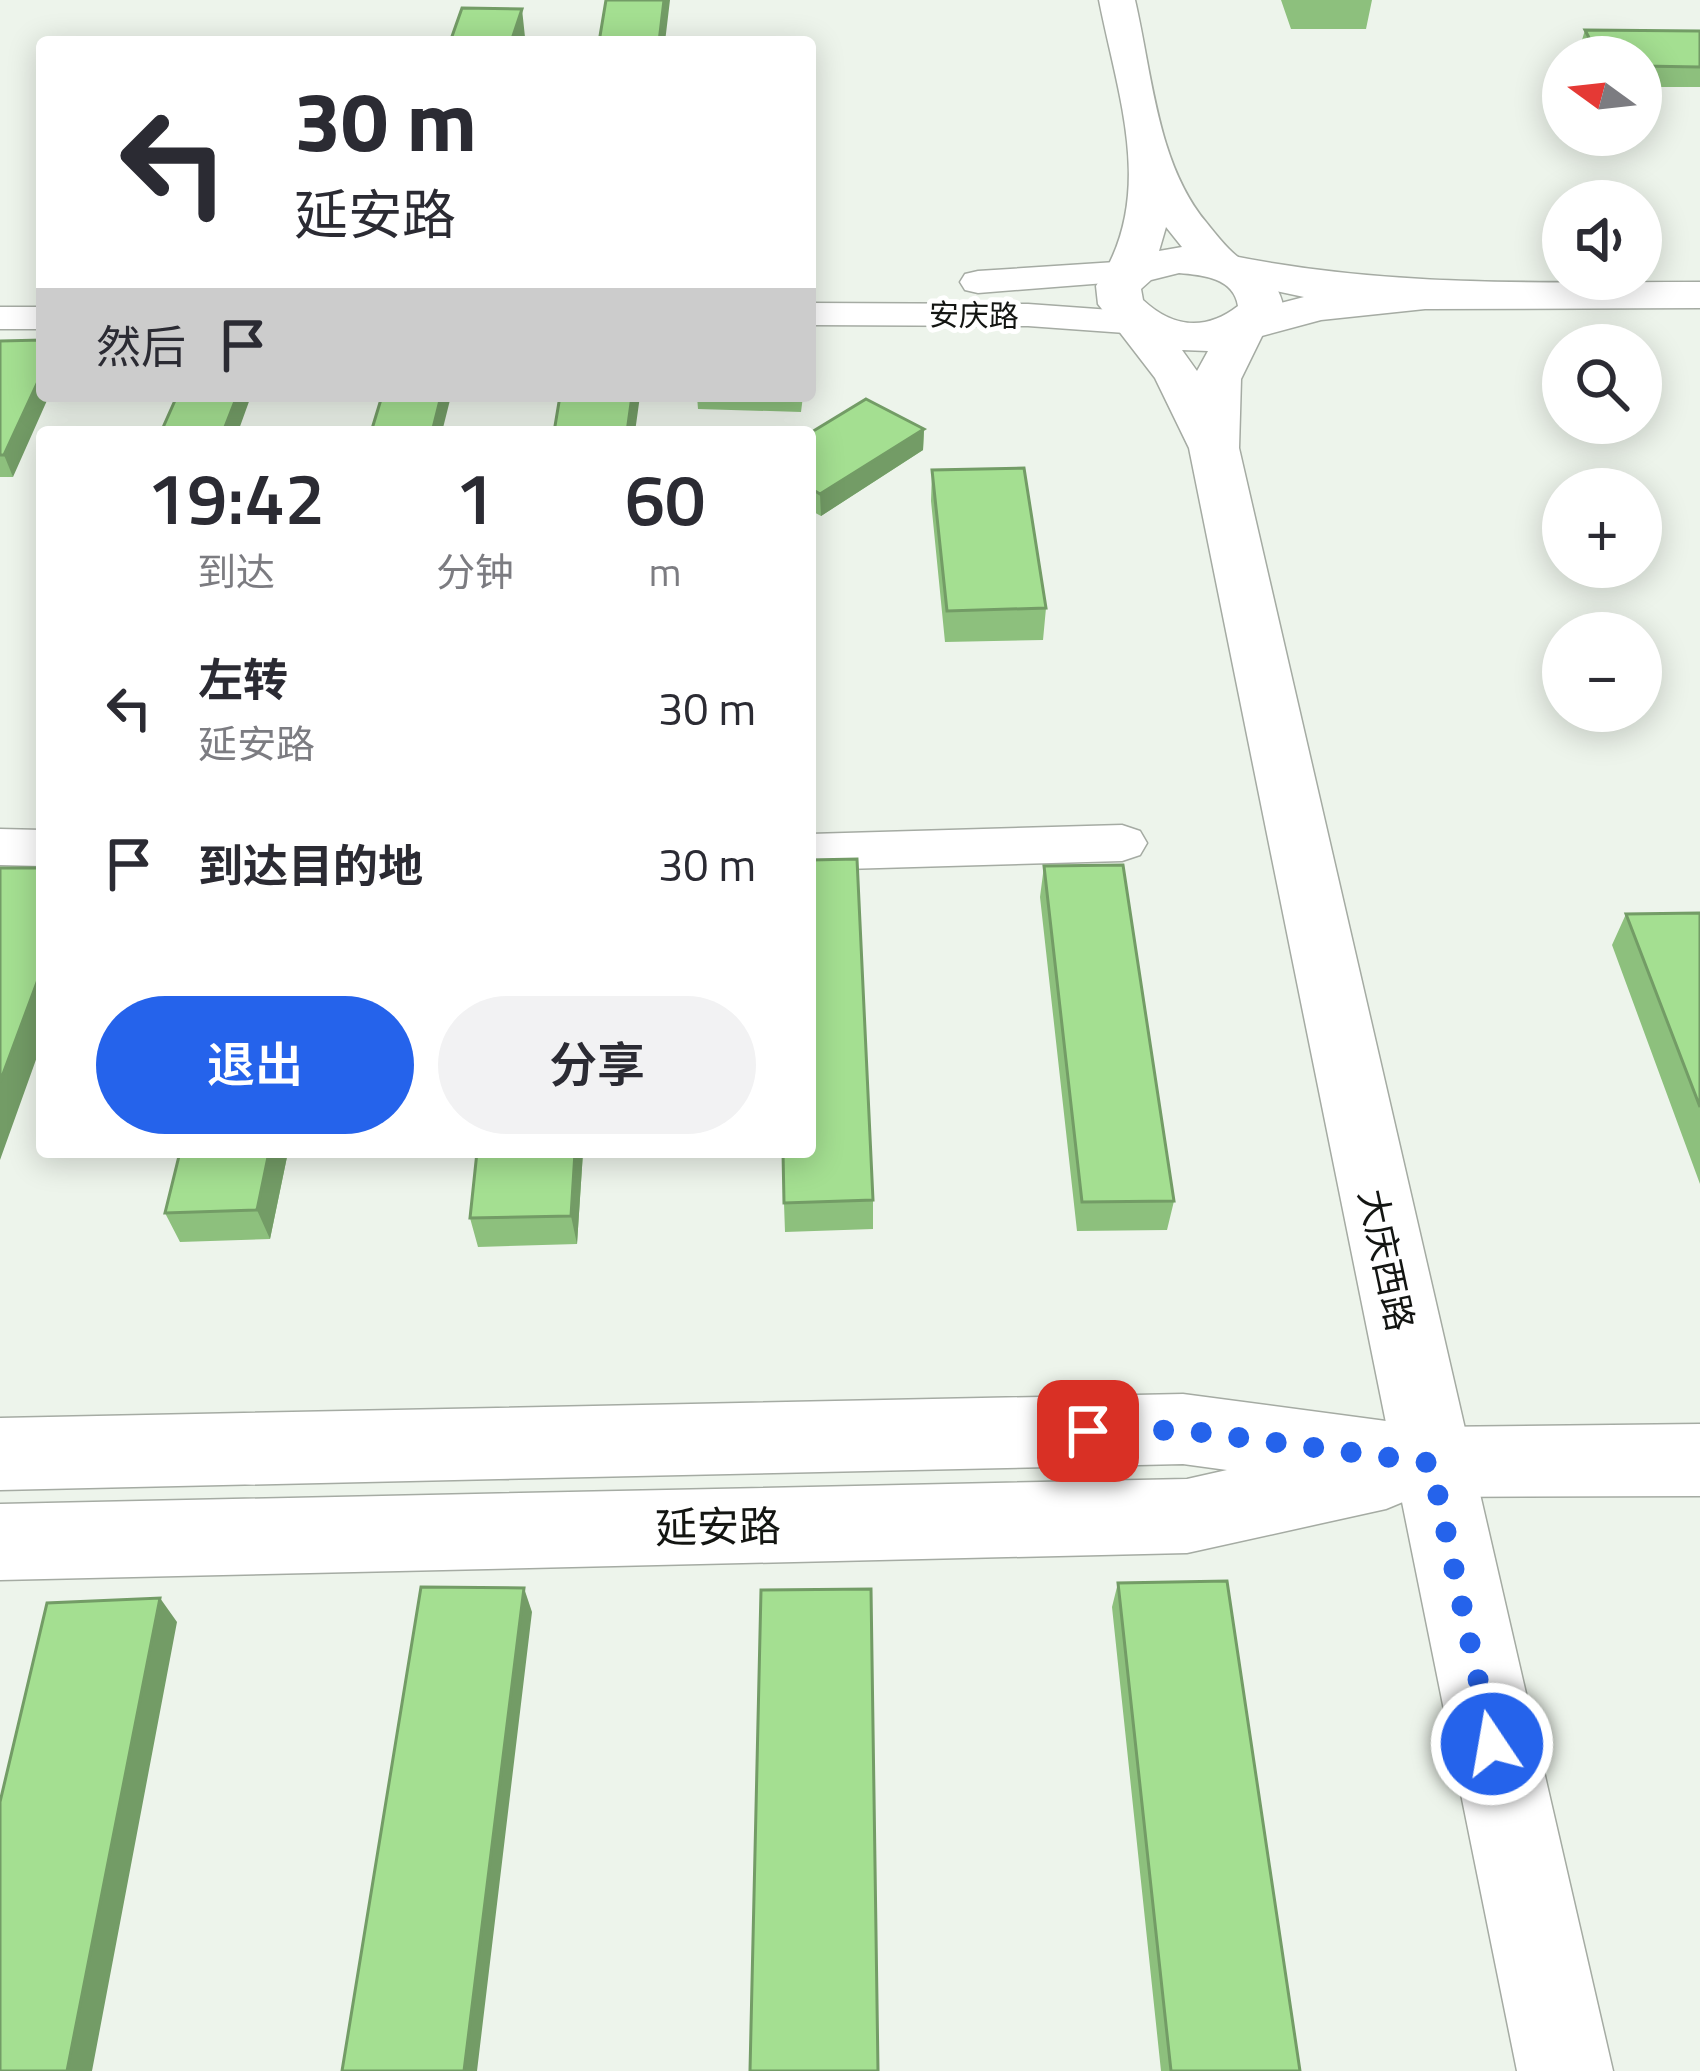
<!DOCTYPE html>
<html lang="zh">
<meta charset="utf-8">
<style>
:root{--surface:#fff;--page:#f2f2f3;--text:#2b2b33;--muted:#7c7c81;--accent:#2563eb}
body{margin:0;font-family:"Titillium Web","Noto Sans SC",sans-serif;background:var(--page);color:var(--text);height:100vh;display:flex;flex-direction:column;font-size:45px;white-space:nowrap}
*{box-sizing:border-box;margin:0}
p{font-size:39px;color:var(--muted)}
.icon{flex:none;width:66px;height:66px;fill:none;stroke:currentColor;stroke-width:2;stroke-linecap:round;stroke-linejoin:round}
.map{position:relative;flex:1;overflow:hidden}
.sheet{position:absolute;left:36px;top:426px;width:780px;height:732px;display:flex;flex-direction:column;background:var(--surface);border-radius:12px;box-shadow:0 6px 30px #0003}
.sheet>*{flex:none}
.banner{position:absolute;left:36px;top:36px;width:780px;height:366px;border-radius:12px;box-shadow:0 6px 30px #0003;background:#fff;color:var(--text);overflow:hidden}
.needle{width:78px;rotate:285deg}
.buttons{position:absolute;left:1542px;top:36px;display:grid;gap:24px}
.buttons a{display:grid;place-items:center;width:120px;height:120px;border-radius:50%;background:var(--surface);box-shadow:0 6px 30px #0003;font-size:60px}
.pin{position:absolute;display:grid;place-items:center;width:102px;height:102px;color:#fff;margin:-51px;border-radius:24px;box-shadow:0 6px 18px #0006}
.me{position:absolute;width:132px;margin:-66px;rotate:348deg;stroke-linejoin:round;filter:drop-shadow(0 0 9px #0008)}
.turn{display:flex;align-items:center;gap:42px;height:252px;padding:0 60px;font-size:54px}
.turn .icon{width:156px;height:156px;stroke-width:2.5}
.turn b{display:block;font-size:84px;line-height:102px}
.then{display:flex;align-items:center;height:114px;padding:0 60px;background:#0003;gap:24px;font-size:45px}
.eta{display:flex;justify-content:space-evenly;align-items:center;height:204px;text-align:center}
.eta b{font-size:72px;font-weight:600;line-height:84px}
.cta{display:flex;gap:24px;margin-top:auto;padding:24px 60px}
.cta a{flex:1;height:138px;border-radius:72px;background:var(--accent);color:#fff;font-size:48px;font-weight:600;line-height:138px;text-align:center}
.cta a+a{background:var(--page);color:var(--text)}
ul{padding:0;list-style:none}
li{display:flex;align-items:center;gap:36px;height:156px;padding:0 60px}
li div{flex:1}
li b{display:block;font-size:45px}
li em{font-style:normal}
.map>svg:first-child{display:block}
</style>
<div class="map">
<svg width="1700" height="2071" viewBox="0 0 1700 2071">
<rect width="100%" height="100%" fill="#edf4eb"/>
<g fill="none" stroke-linecap="round" stroke-linejoin="round">
<g stroke="#a5aba3" stroke-width="3">
<path id="minor" d="M1131,261L1144,264L1149,272L1144,280L978,293L965,290L960,282L965,274L978,271Z
M810,303L1028,304L1139,312L1152,315L1158,323L1152,331L1139,334L1028,326L810,325Z
M0,307H42V329H0Z
M1122,825L1140,831L1147,843L1140,855L1122,861L810,870V834Z
M0,829L42,830V866L0,865Z"/>
</g>
<g stroke="#a5aba3" stroke-width="3">
<path id="tertiary" d="M1223,254C1387,288 1534,282 1700,282V308L1425,309L1321,320L1243,341L1227,337L1220,327L1227,317L1304,297L1207,276L1201,267L1207,258Z
M1183,1394L1431,1427L1700,1424V1496L1415,1497L1386,1509L1187,1553L0,1580V1504L1187,1479L1227,1470L1183,1464L0,1490V1418Z"/>
</g>
<g stroke="#a5aba3" stroke-width="3">
<path id="secondary" d="M1099,0H1135C1152,73 1157,163 1206,222C1215,233 1226,248 1238,257C1260,273 1279,278 1284,310L1265,330L1241,379L1239,448L1613,2071H1517L1189,448L1155,378L1098,304L1096,286C1157,197 1118,97 1099,0ZM1166,227L1182,247L1159,251ZM1179,273C1203,275 1234,278 1238,306C1206,331 1173,328 1143,300L1141,289L1151,280ZM1182,350L1208,351L1197,371Z"/>
</g>
<use href="#minor" fill="#fff" fill-rule="evenodd"/>
<use href="#tertiary" fill="#fff" fill-rule="evenodd"/>
<use href="#secondary" fill="#fff" fill-rule="evenodd"/>
</g>
<path fill="#8dc07d" d="M1281,0H1372L1366,29H1291Z
M1585,30L1700,31V87H1641V57H1583L1579,50Z
M0,341L13,477H0Z
M697,396H803L801,412L698,409Z
M924,429L923,450L821,516L810,510V433Z
M932,470L1046,608L1043,640L945,642L931,501Z
M1044,866L1174,1201L1167,1230L1077,1231L1040,897Z
M1700,913V1184L1612,945L1626,914Z
M288,1152L270,1239L180,1242L165,1213Z
M477,1152H583L577,1244L478,1247L470,1218Z
M873,1200V1229L785,1232L784,1203Z
M1118,1583L1300,2071H1161L1112,1607Z"/>
<path fill="#739c66" d="M664,0H670L665,42H659Z
M522,9L525,37L524,42H511Z
M42,373V396H49L13,477L4,455Z
M237,396H251L238,432H223Z
M441,396H451L442,432H432Z
M632,396H640L635,432H627Z
M924,429L923,450L821,516L820,494Z
M42,969V1043L0,1160V1082Z
M269,1152H288L270,1239L257,1210Z
M575,1152H583L577,1244L571,1216Z
M524,1588L532,1612L477,2071H464Z
M160,1598L177,1622L92,2071H67Z"/>
<path fill="#a4df91" stroke="#739c66" stroke-width="3" d="M606,0H664L659,42H599Z
M462,8L522,9L511,42H450Z
M1585,30L1700,31V67L1641,66V57H1599Z
M42,340V373L4,455H0V341Z
M177,396H237L223,432H161Z
M382,396H441L432,432H371Z
M560,396H632L627,432H554Z
M866,399L924,429L820,494L810,488V433Z
M1024,468L1046,608L947,611L932,470Z
M857,859L873,1200L784,1203L783,1152H810V860Z
M1123,865L1174,1201L1082,1202L1044,866Z
M0,868H42V969L0,1082Z
M1700,913V1107L1626,914Z
M180,1152H269L257,1210L165,1213Z
M477,1152H575L571,1216L470,1218Z
M1227,1581L1300,2071H1171L1118,1583Z
M421,1587L524,1588L464,2071H342Z
M871,1589L878,2071H750L761,1590Z
M160,1598L67,2071H0V1802L47,1603Z"/>
<g fill="none" stroke-linecap="round" stroke-linejoin="round">
<path stroke="#2563eb" stroke-width="21" stroke-dasharray="0 37.8" d="M1088,1431L1183,1430L1431,1463L1492,1744"/>
</g>
<g text-anchor="middle" dominant-baseline="central" stroke-width="10" stroke-linejoin="round" paint-order="stroke">
<g font-size="30" fill="#131512" stroke="#fff">
<text transform="translate(974 315) rotate(1)">安庆路</text>
</g>
<g font-size="36" fill="#131512" stroke="#fff">
<text transform="translate(1387 1260) rotate(78)">大庆西路</text>
</g>
<g font-size="42" fill="#131512" stroke="#fff">
<text transform="translate(718 1526) rotate(-1)">延安路</text>
</g>
</g>
</svg>
<div class="buttons">
<a><svg class="needle" viewBox="-14 -14 28 28"><path d="M0-13l5 13h-10z" fill="#e53935"/><path d="M0 13l5-13h-10z" fill="#7c7c81"/></svg></a>
<a><svg class="icon" aria-label="sound" viewBox="0 0 24 24"><path d="M4 9h4l5-4v14l-5-4H4zM17 9q2 3 0 6"/></svg></a>
<a><svg class="icon" aria-label="search" viewBox="0 0 24 24"><circle cx="10" cy="10" r="6"/><path d="M15 15l6 6"/></svg></a>
<a>+</a>
<a>−</a>
</div>
<div class="pin" style="left:1088px;top:1431px;background:#d93025"><svg class="icon" aria-label="arrive" viewBox="0 0 24 24"><path d="M6 21V4h12l-3 4 3 4H6"/></svg></div>
<svg class="me" style="left:1492px;top:1744px" viewBox="-20 -20 40 40"><circle r="17" fill="#2563eb" stroke="#fff" stroke-width="3"/><path d="M0-11L8 9 0 5-8 9z" fill="#fff"/></svg>
<div class="banner">
<div class="turn"><svg class="icon" aria-label="left" viewBox="0 0 24 24"><path d="M17 20v-9H6M10 6l-5 5 5 5"/></svg><div><b>30 m</b>延安路</div></div>
<div class="then">然后<svg class="icon" aria-label="arrive" viewBox="0 0 24 24"><path d="M6 21V4h12l-3 4 3 4H6"/></svg></div>
</div>
<section class="sheet">
<div class="eta">
<div><b>19:42</b><p>到达</p></div>
<div><b>1</b><p>分钟</p></div>
<div><b>60</b><p>m</p></div>
</div>
<ul>
<li><svg class="icon" aria-label="left" viewBox="0 0 24 24"><path d="M17 20v-9H6M10 6l-5 5 5 5"/></svg><div><b>左转</b><p>延安路</p></div><em>30 m</em></li>
<li><svg class="icon" aria-label="arrive" viewBox="0 0 24 24"><path d="M6 21V4h12l-3 4 3 4H6"/></svg><div><b>到达目的地</b></div><em>30 m</em></li>
</ul>
<div class="cta"><a>退出</a><a>分享</a></div>
</section>
</div>
